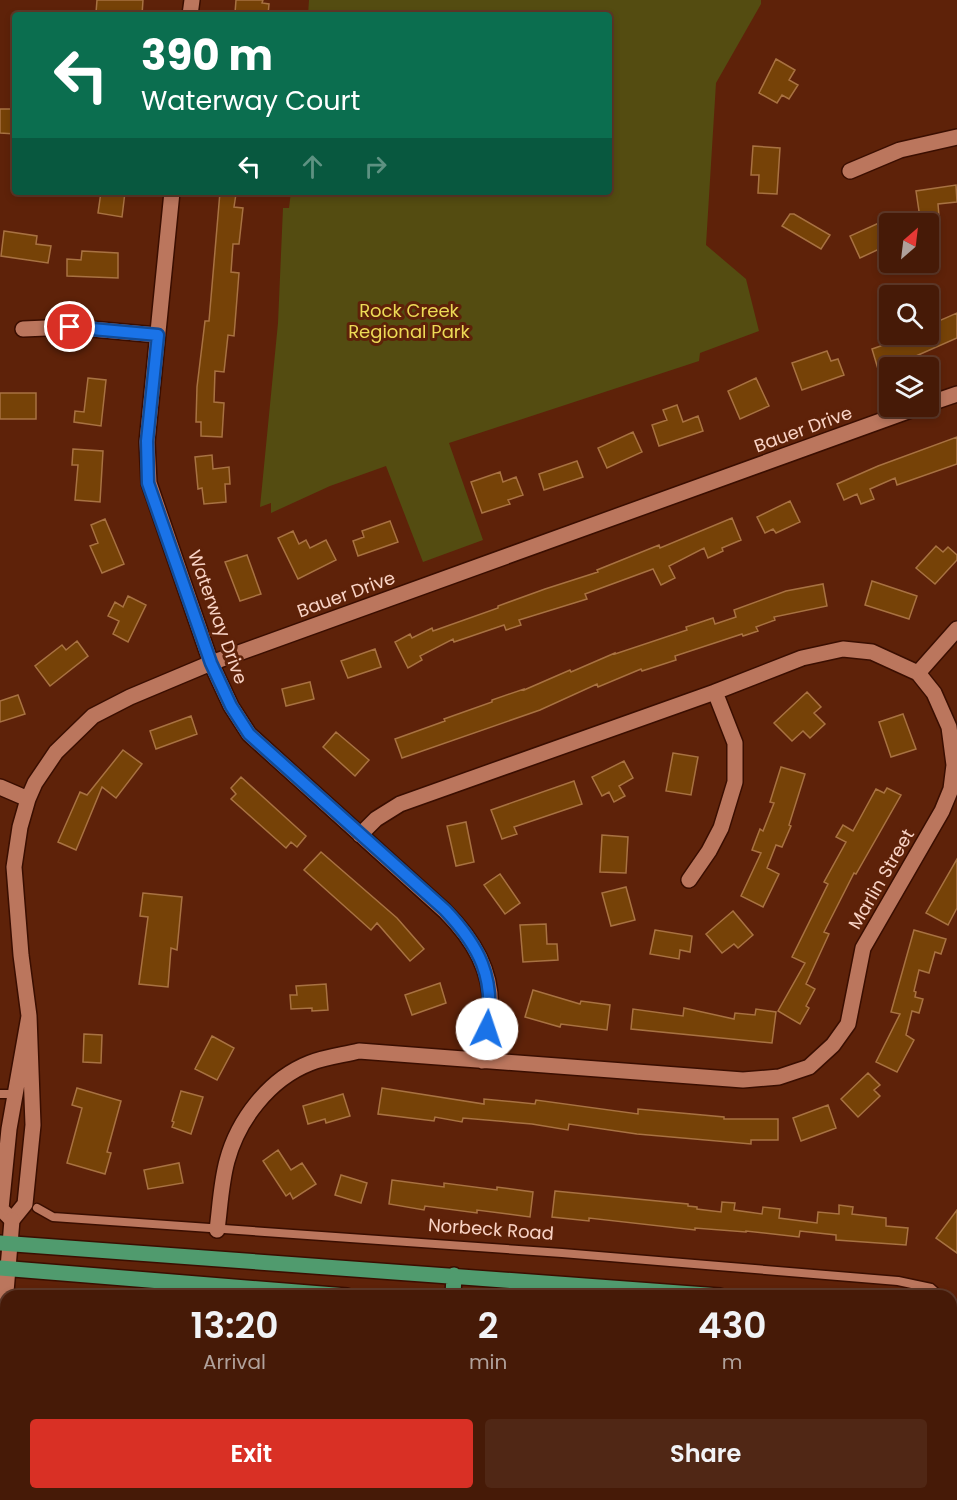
<!DOCTYPE html>
<style>
:root{--surface:#461a07;--page:#502715;--text:#f1f3f6;--muted:#b0a19b;--line:#5e3828;--accent:#d93025}
body{margin:0;font-family:Poppins,sans-serif;background:var(--page);color:var(--text);height:100vh;display:flex;flex-direction:column;font-size:22px;white-space:nowrap}
*{box-sizing:border-box;margin:0}
p{font-size:20px;color:var(--muted)}
.icon{flex:none;width:33px;height:33px;fill:none;stroke:currentColor;stroke-width:2;stroke-linecap:round;stroke-linejoin:round}
.map{position:relative;flex:1;overflow:hidden}
.drawer{position:absolute;left:0px;top:1290px;width:957px;height:210px;display:flex;flex-direction:column;background:var(--surface);border-radius:18px 18px 0 0;box-shadow:0 3px 9px #0003,0 0 0 2px var(--line)}
.drawer>*{flex:none}
.banner{position:absolute;left:12px;top:12px;width:600px;height:183px;border-radius:6px;box-shadow:0 3px 9px #0003,0 0 0 2px var(--line);background:#0b6e4f;color:#fff;overflow:hidden}
.needle{width:39px;rotate:28deg}
.buttons{position:absolute;left:879px;top:213px;display:grid;gap:12px}
.buttons a{display:grid;place-items:center;width:60px;height:60px;border-radius:6px;background:var(--surface);box-shadow:0 3px 9px #0003,0 0 0 2px var(--line);font-size:30px}
.pin{position:absolute;display:grid;place-items:center;width:51px;height:51px;color:#fff;margin:-26px;border:3px solid #fff;border-radius:50%;box-shadow:0 2px 6px #0007}
.me{position:absolute;width:66px;margin:-33px;rotate:4deg;stroke-linejoin:round;filter:drop-shadow(0 0 4px #0008)}
.turn{display:flex;align-items:center;gap:21px;height:126px;padding:0 30px;font-size:27px}
.turn .icon{width:78px;height:78px;stroke-width:2.5}
.turn b{display:block;font-size:42px;line-height:51px}
.lanes{display:flex;align-items:center;height:57px;padding:0 30px;background:#0003;justify-content:center;gap:30px;direction:ltr}
.lanes .off{opacity:.35}
.eta{display:flex;justify-content:space-evenly;align-items:center;height:102px;text-align:center}
.eta b{font-size:36px;font-weight:600;line-height:42px}
.primary-button{display:flex;gap:12px;margin-top:auto;padding:12px 30px}
.primary-button a{flex:1;height:69px;border-radius:6px;background:var(--accent);color:#fff;font-size:24px;font-weight:600;line-height:69px;text-align:center}
.primary-button a+a{background:var(--page);color:var(--text)}
.map>svg:first-child{display:block}
</style>
<div class="map">
<svg width="957" height="1500" viewBox="0 0 957 1500">
<rect width="100%" height="100%" fill="#5e2209"/>
<path fill="#544c11" d="M309,0H761V4L716,83L706,245L746,279L759,331L700,353L699,361L449,443L483,540L423,562L386,466L330,486L271,513V503L260,507L278,323L283,208H289L291,192H609V15H308Z"/>
<path fill="#764207" stroke="#a87242" stroke-width="1.5" d="M97,0H143L142,15L96,13Z
M236,0H263L262,3L269,4L268,15L235,13Z
M776,59L795,70L789,80L798,85L789,99L782,95L777,103L759,93Z
M0,109H15V134L0,133Z
M753,146L780,148L777,194L758,193L759,175H751Z
M956,185L957,202L938,204L939,216L920,218L916,191Z
M101,192H125L122,217L98,213Z
M220,192L236,194L234,207L243,208L239,244H233L231,272L239,273L234,336L228,335L224,372L215,371L214,402L224,403L222,437L201,436V422H196L197,387L205,321H209Z
M790,214H794L830,235L821,249L782,226Z
M890,218V244L860,258L850,236Z
M4,231L37,236L36,244L51,246L48,263L1,256Z
M82,251L118,253V278L67,276V259L81,260Z
M957,313V338L916,356L878,369L872,349L915,334H928V330L936,327L934,323Z
M827,351L831,361L838,359L844,375L802,390L792,363Z
M88,378L106,380L101,426L74,422L75,411L84,412Z
M756,378L769,406L740,419L728,391Z
M0,393H36V419H0Z
M677,405L683,422L698,416L703,431L659,446L652,425L667,420L663,410Z
M633,432L642,452L607,468L598,448Z
M957,437V464L897,485L895,478L870,489L874,499L861,504L857,494L844,500L837,484L878,466Z
M73,449L103,451L100,502L75,500L78,465H72Z
M212,455L213,469L229,467L230,484H225L226,502L204,504L202,488L198,489L195,457Z
M577,461L583,477L544,490L539,474Z
M500,472L503,482L516,477L523,495L508,500L510,504L482,513L471,482Z
M790,501L800,522L776,533L773,529L765,533L757,517Z
M732,518L741,540L722,548L723,551L708,558L704,548L669,566L675,578L661,585L653,569L585,594L587,599L519,620L521,625L506,630L504,625L454,642L453,639L420,656L422,660L408,668L395,642L410,634L412,638L432,628L433,631L498,608V606L545,589L598,572L597,570L659,545L660,548Z
M105,519L124,564L102,573L90,546L98,543L91,525Z
M390,521L398,542L358,556L353,541L364,537L362,531Z
M293,531L299,544L306,540L310,548L326,540L336,560L298,579L278,538Z
M936,546L943,552L948,547L957,555V560L935,584L916,568Z
M247,555L261,594L240,601L225,562Z
M872,581L917,596L909,619L865,605Z
M823,584L827,606L774,617L775,620L756,627L758,631L743,636L742,634L675,656L676,660L642,671L641,669L598,687L597,684L540,710L402,758L395,739L445,721L444,719L492,702V700L524,689V690L570,670L571,672L615,653V654L687,630L686,627L713,618L715,624L736,617L734,610L786,591Z
M128,596L146,605L128,642L113,634L119,621L108,616L115,602L123,607Z
M77,641L88,656L50,686L35,666L62,645L66,650Z
M375,649L381,667L348,678L341,661Z
M310,682L314,699L286,706L282,689Z
M807,692L821,707L814,713L825,724L810,738L803,731L792,741L774,723Z
M18,695L25,714L0,722V701Z
M903,714L916,749L891,757L879,722Z
M191,716L197,734L156,749L150,731Z
M336,732L369,760L355,776L323,747Z
M123,750L142,764L116,798L102,787L76,850L58,842L80,792L87,795Z
M673,753L698,757L691,795L666,791Z
M624,761L633,778L619,786L625,796L614,802L609,792L602,796L592,777Z
M781,767L805,774L789,825L791,826L782,847L776,845L767,868L779,874L763,907L741,896L761,853L752,850L760,829L763,831L774,803L770,802Z
M241,777L306,836L297,847L291,842L286,848L231,799L236,794L231,788Z
M574,781L582,804L514,827L517,834L502,839L491,810Z
M887,788L901,795L856,874L854,873L824,932L829,934L806,984L815,989L806,1006L809,1008L800,1024L778,1011L805,963L792,957L828,884L824,882L846,842L836,837L843,825L853,831L876,789L884,793Z
M466,822L474,862L456,866L447,826Z
M602,835L628,837L626,873L600,872Z
M321,852L397,918L424,949L410,961L377,923L371,930L304,870Z
M957,859V908L948,925L926,913Z
M500,874L520,903L505,914L484,885Z
M626,887L635,920L611,926L602,893Z
M143,893L182,897L177,950L171,948L168,987L139,984L148,917L140,916Z
M733,911L753,935L738,948L734,944L722,953L706,934Z
M546,924L547,944H557L558,960L523,962L520,925Z
M655,930L692,936L690,952L680,950L679,959L650,954Z
M914,930L946,939L941,954L935,952L929,973L919,970L914,991L916,992L915,997L923,999L919,1013L912,1011L906,1035L914,1040L897,1072L876,1062L900,1014L891,1012Z
M440,983L446,1003L412,1015L405,995Z
M326,984L328,1010L312,1011V1008L291,1009L290,995H297L296,986Z
M533,990L580,1004L581,1001L610,1005L607,1030L561,1024L560,1027L525,1017Z
M684,1008L734,1019L735,1013L755,1015L756,1009L776,1012L772,1043L631,1029L633,1009L683,1016Z
M84,1034L102,1035L101,1063L83,1062Z
M212,1036L234,1048L217,1080L195,1069Z
M868,1073L880,1085L874,1090L880,1096L858,1117L841,1099Z
M77,1088L121,1101L107,1152L111,1153L105,1174L67,1163L82,1108L72,1105Z
M382,1088L484,1104V1099L535,1104L536,1100L638,1114V1109L724,1117V1119H778V1140H751V1144L637,1134L569,1124L568,1130L532,1124L463,1118L462,1122L435,1117L434,1121L378,1114Z
M181,1091L203,1097L191,1134L172,1127L174,1122L172,1121Z
M343,1094L350,1116L326,1123L325,1119L308,1124L303,1106Z
M828,1105L836,1128L801,1141L793,1118Z
M278,1150L291,1170L302,1163L316,1184L293,1199L290,1193L286,1196L263,1161Z
M179,1163L183,1183L148,1189L144,1170Z
M341,1175L367,1183L361,1203L335,1195Z
M392,1180L444,1187V1183L497,1190V1187L533,1192L530,1217L477,1210V1213L425,1206L424,1210L389,1204Z
M555,1191L688,1204V1206L697,1207V1209L721,1212L722,1202L735,1203L734,1210L762,1214L763,1207L780,1209L779,1218L817,1223L818,1212L839,1214V1205L853,1207L852,1214L886,1218V1226L908,1228L906,1245L836,1240V1235L800,1231L799,1237L746,1231V1232L695,1228V1230L589,1218V1221L552,1217Z
M957,1210V1253L936,1238Z"/>
<g fill="none" stroke-linecap="round" stroke-linejoin="round">
<g stroke="#3a0e00" stroke-width="11">
<path id="service" d="M0,1094H15
M37,1208L53,1217L562,1253L898,1281L931,1288L940,1296
M951,1369L957,1370
M0,1415L6,1416
M58,1494L73,1499L74,1494
M413,1500L414,1494"/>
</g>
<g stroke="#3a0e00" stroke-width="18">
<path id="minor" d="M190,15L192,0
M850,171L900,150L957,137
M172,192L147,442L149,483L211,663L231,706L249,734L445,911C473,939 494,972 490,1015C488,1030 484,1046 482,1061
M23,329L70,327L157,335
M928,404L957,394
M918,673L957,629
M0,787L28,799
M689,880L709,851L721,828L735,782V743L715,692
M29,1016L9,1129L1,1209L12,1220L25,1204L33,1125L29,1016L21,955L14,867L20,827L28,799L35,783L56,752L93,716L130,697L211,663L922,406
M217,1230C220,1207 221,1183 227,1161C238,1120 269,1079 310,1063C325,1057 343,1055 359,1051L743,1080L779,1077L809,1067L833,1045L848,1024L863,948L942,811L951,789L954,765L949,727L934,693L918,673L872,652L843,649L802,658L715,692L400,804L376,819L360,835"/>
</g>
<g stroke="#3a0e00" stroke-width="18">
<path id="tertiary" d="M0,1364L12,1220"/>
</g>
<g stroke="#3a0e00" stroke-width="18">
<path id="primary" d="M0,1243L720,1296
M0,1268L347,1296
M453,1296L454,1275
M951,1312H957
M951,1343L957,1344"/>
</g>
<use href="#service" stroke="#bb765d" stroke-width="8"/>
<use href="#minor" stroke="#bb765d" stroke-width="15"/>
<use href="#tertiary" stroke="#bb765d" stroke-width="15"/>
<use href="#primary" stroke="#509b6e" stroke-width="15"/>
</g>
<g fill="none" stroke-linecap="round" stroke-linejoin="round">
<g stroke="#114b97" stroke-width="15">
<path id="route" d="M70,327L158,335L147,441L148,483L211,663L231,706L249,734L445,910C479,946 496,978 487,1029"/>
</g>
<use href="#route" stroke="#1a73e8" stroke-width="10"/>
</g>
<g text-anchor="middle" dominant-baseline="central" stroke-width="6" stroke-linejoin="round" paint-order="stroke">
<g font-size="18" fill="#edda56" stroke="#5e2209">
<text x="409" y="310">Rock Creek<tspan x="409" dy="21">Regional Park</tspan></text>
</g>
<g font-size="18" fill="#f9d3c5" stroke="#5e2209">
<text transform="translate(803 429) rotate(-20)">Bauer Drive</text>
<text transform="translate(346 594) rotate(-20)">Bauer Drive</text>
<text transform="translate(218 617) rotate(70)">Waterway Drive</text>
<text transform="translate(881 879) rotate(-60)">Marlin Street</text>
<text transform="translate(491 1229) rotate(4)">Norbeck Road</text>
</g>
</g>
</svg>
<div class="buttons">
<a><svg class="needle" viewBox="-14 -14 28 28"><path d="M0-13l5 13h-10z" fill="#e53935"/><path d="M0 13l5-13h-10z" fill="#b0a19b"/></svg></a>
<a><svg class="icon" aria-label="search" viewBox="0 0 24 24"><circle cx="10" cy="10" r="6"/><path d="M15 15l6 6"/></svg></a>
<a><svg class="icon" aria-label="layers" viewBox="0 0 24 24"><path d="M12 4l9 5-9 5-9-5zM3 14l9 5 9-5"/></svg></a>
</div>
<div class="pin" style="left:70px;top:327px;background:#d93025"><svg class="icon" aria-label="arrive" viewBox="0 0 24 24"><path d="M6 21V4h12l-3 4 3 4H6"/></svg></div>
<svg class="me" style="left:487px;top:1029px" viewBox="-20 -20 40 40"><circle r="19" fill="#fff"/><path d="M0-13L10 11 0 6-10 11z" fill="#1a73e8"/></svg>
<div class="banner">
<div class="turn"><svg class="icon" aria-label="left" viewBox="0 0 24 24"><path d="M17 20v-9H6M10 6l-5 5 5 5"/></svg><div><b>390 m</b>Waterway Court</div></div>
<div class="lanes"><svg class="icon" aria-label="left" viewBox="0 0 24 24"><path d="M17 20v-9H6M10 6l-5 5 5 5"/></svg><svg class="icon off" aria-label="ahead" viewBox="0 0 24 24"><path d="M12 20V5M6 11l6-6 6 6"/></svg><svg class="icon off" aria-label="right" viewBox="0 0 24 24"><path d="M7 20v-9h11M14 6l5 5-5 5"/></svg></div>
</div>
<section class="drawer">
<div class="eta">
<div><b>13:20</b><p>Arrival</p></div>
<div><b>2</b><p>min</p></div>
<div><b>430</b><p>m</p></div>
</div>
<div class="primary-button"><a>Exit</a><a>Share</a></div>
</section>
</div>
